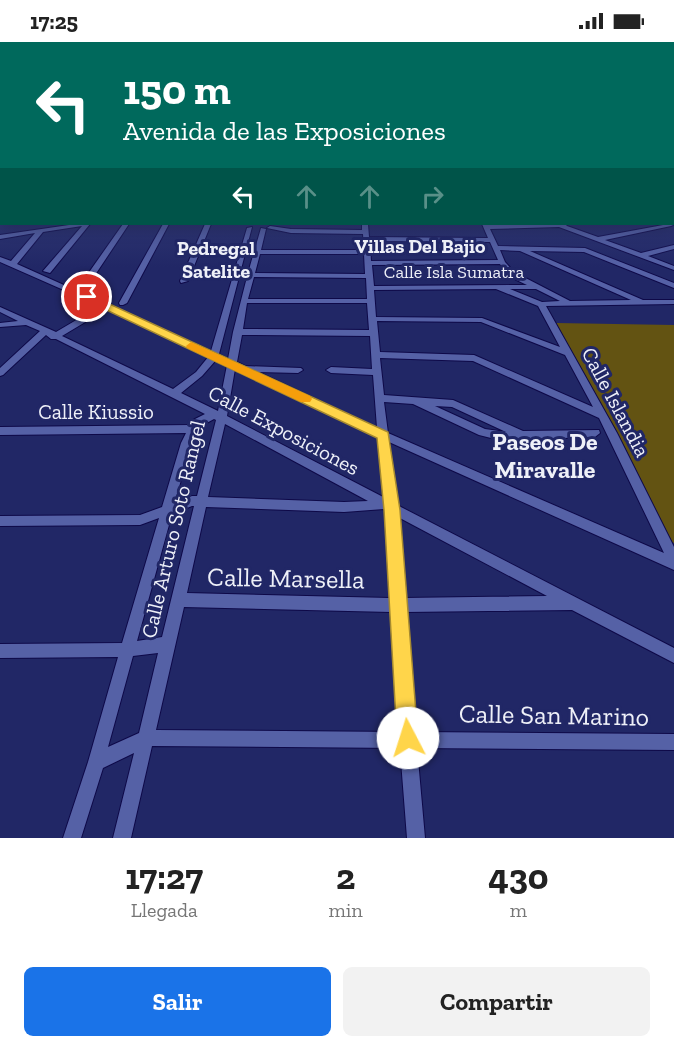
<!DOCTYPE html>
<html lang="es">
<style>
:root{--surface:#fff;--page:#f2f2f2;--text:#222;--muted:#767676;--accent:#1a73e8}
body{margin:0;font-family:"Zilla Slab",serif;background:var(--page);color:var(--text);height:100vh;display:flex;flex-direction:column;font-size:22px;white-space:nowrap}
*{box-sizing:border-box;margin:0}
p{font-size:20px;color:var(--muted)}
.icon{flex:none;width:33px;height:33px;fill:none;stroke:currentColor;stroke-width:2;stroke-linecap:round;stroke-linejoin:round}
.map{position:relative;height:796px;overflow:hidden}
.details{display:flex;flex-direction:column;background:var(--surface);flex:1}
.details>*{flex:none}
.guide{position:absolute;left:0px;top:0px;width:675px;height:183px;box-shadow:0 3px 15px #0003;background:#00695c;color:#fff;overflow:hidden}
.pin{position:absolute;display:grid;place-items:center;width:51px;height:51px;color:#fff;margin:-26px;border:3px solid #fff;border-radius:50%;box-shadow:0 2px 6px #0007}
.me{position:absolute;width:66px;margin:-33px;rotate:355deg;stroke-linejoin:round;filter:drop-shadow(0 0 4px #0008)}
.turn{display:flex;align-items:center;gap:21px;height:126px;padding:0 24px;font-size:27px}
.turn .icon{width:78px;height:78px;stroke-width:2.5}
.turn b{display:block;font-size:42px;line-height:51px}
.lanes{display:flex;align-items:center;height:57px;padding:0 24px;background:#0003;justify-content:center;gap:30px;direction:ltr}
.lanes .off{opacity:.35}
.eta{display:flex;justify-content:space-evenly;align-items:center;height:102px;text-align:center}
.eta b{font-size:36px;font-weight:700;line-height:42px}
.action{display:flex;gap:12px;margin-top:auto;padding:12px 24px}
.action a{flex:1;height:69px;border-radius:9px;background:var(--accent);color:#fff;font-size:24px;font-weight:700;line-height:69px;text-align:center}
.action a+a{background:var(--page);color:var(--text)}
.status{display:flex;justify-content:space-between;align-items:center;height:42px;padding:0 30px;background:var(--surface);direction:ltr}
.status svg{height:16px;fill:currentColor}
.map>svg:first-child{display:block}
</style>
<div class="status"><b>17:25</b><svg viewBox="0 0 49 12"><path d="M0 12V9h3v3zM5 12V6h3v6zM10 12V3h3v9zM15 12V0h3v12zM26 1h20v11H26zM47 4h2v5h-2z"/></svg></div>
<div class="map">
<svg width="674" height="796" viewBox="0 0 674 796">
<rect width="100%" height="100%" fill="#212766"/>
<path fill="#635312" d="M556,281L674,283V501L672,500Z"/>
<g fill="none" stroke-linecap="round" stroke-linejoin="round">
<g stroke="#0e0948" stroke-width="2">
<path id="street" d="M674,181V182L673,183L671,184L605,198L641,211L674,203V207L648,214L674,224V228L559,185L490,187L498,204L585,206L674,241V246L584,210L530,209L643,258H674V262L546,264L617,391L674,505V528L389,400L397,463L674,606V621L572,568L405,570L415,690L674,692V708L417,706L425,796H407L400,706L152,704L131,796H113L134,711L103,726L81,796H63L88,720L118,615L0,616V602L122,601L159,476L140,483L0,484V474L140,473L162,465L181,401L186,391L0,393V385L191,383L193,378L205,372L56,297H51L46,293L3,333L0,334V326L40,289L26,283L0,285V281L18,279L0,270V265L56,290L100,264L0,220V215L11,219L35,191L0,197V193L76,182H90L50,231L43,229L82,184L43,190L17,222L211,309L247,186L252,185L219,312L228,317L233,290L247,235L241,233L248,231L261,186L266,187L261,208H364L363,192L291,191L267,186L270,184L291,187L362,188V182H368L369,195L488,196L482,182H488L489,183L565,182L567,184L598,195ZM370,199L490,200L498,218L371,219ZM500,208L520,209L631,258L570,259L514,230L505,220ZM260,212H364L365,232L255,231ZM500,222L508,234L527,243L374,244L372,223ZM254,235L366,236L367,257H248ZM510,247H536L560,259L542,260ZM374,248L496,247L538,264L560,305L482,276L376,275ZM247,261H367L369,288L243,287ZM107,267L209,314L196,330L173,347L62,294ZM377,279L481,280L565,313L593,365L474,313L380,310ZM242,293L370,294L372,327L331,325L326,328L331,331L373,333L377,386L258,330L298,331L303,328L301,326L245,324L237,320ZM380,316L473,319L599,376L664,511L388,391L384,360L413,362L479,393L499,398L595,395L600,391L599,388L523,389L453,358L384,353ZM216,318L227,323L218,369L181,351L202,334ZM235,327L378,395L385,456L227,374ZM435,364L452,365L506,390L485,387ZM214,377L216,378L197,454H192L175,460L191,401L201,384ZM225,382L368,459L344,460L208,455ZM192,464H194L162,595L137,599L172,472ZM206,465L344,470L384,467L386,468L390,556L187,551ZM398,475L547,554L403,556ZM184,565L391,570L399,690L156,688ZM158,611L139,691L108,705L133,614Z
M123,182H129L85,248H79L78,246Z
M163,182H169L127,261L123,263H120L119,261Z
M205,182H211L188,239L181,241L180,239Z"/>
</g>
<use href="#street" fill="#5561a6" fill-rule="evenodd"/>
</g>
<linearGradient id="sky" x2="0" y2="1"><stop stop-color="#121538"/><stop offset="0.51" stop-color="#3d477f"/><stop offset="1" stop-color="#3d477f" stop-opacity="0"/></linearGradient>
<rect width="674" height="225" fill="url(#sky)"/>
<path fill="#ffd54a" stroke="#a68a30" stroke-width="1.5" d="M83,253H90L388,390L400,468L418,696L415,704L408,707L400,704L397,696L384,468L377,396L83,257Z"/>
<path fill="#f59e0b" d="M191,300L310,354L312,357L310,360H301L187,306L186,304Z"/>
<g text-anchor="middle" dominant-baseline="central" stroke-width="6" stroke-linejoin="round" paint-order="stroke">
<g font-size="18" fill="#eef0f8" stroke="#212766">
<text x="454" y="230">Calle Isla Sumatra</text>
</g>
<g font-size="20" font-weight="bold" fill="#eef0f8" stroke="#212766">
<text x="420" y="204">Villas Del Bajio</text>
<text x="216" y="206">Pedregal<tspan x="216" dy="23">Satelite</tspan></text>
</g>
<g font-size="21" fill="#eef0f8" stroke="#212766">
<text transform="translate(616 360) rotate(62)">Calle Islandia</text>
<text x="96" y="369">Calle Kiussio</text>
<text transform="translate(284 388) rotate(28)">Calle Exposiciones</text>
<text transform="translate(173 487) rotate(-77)">Calle Arturo Soto Rangel</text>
</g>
<g font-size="24" font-weight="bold" fill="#eef0f8" stroke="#212766">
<text x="545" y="399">Paseos De<tspan x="545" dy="28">Miravalle</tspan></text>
</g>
<g font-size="26" fill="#eef0f8" stroke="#212766">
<text transform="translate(286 536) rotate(1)">Calle Marsella</text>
<text transform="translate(554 673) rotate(1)">Calle San Marino</text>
</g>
</g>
</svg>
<div class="pin" style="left:87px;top:255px;background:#d93025"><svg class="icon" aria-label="arrive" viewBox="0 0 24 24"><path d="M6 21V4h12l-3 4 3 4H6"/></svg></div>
<svg class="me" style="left:408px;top:696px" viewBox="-20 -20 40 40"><circle r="19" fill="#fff"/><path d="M0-13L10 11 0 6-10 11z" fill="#ffd54a"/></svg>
<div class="guide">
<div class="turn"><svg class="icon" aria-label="left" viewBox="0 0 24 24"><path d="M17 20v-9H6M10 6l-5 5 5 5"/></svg><div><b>150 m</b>Avenida de las Exposiciones</div></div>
<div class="lanes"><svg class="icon" aria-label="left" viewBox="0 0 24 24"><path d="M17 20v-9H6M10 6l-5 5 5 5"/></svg><svg class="icon off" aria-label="ahead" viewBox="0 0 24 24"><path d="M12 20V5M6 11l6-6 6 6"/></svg><svg class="icon off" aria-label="ahead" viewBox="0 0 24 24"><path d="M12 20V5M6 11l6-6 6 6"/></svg><svg class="icon off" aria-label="right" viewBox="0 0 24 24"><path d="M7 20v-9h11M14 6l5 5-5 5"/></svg></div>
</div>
</div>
<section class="details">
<div class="eta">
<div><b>17:27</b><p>Llegada</p></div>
<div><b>2</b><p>min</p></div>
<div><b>430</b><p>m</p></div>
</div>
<div class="action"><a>Salir</a><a>Compartir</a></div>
</section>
